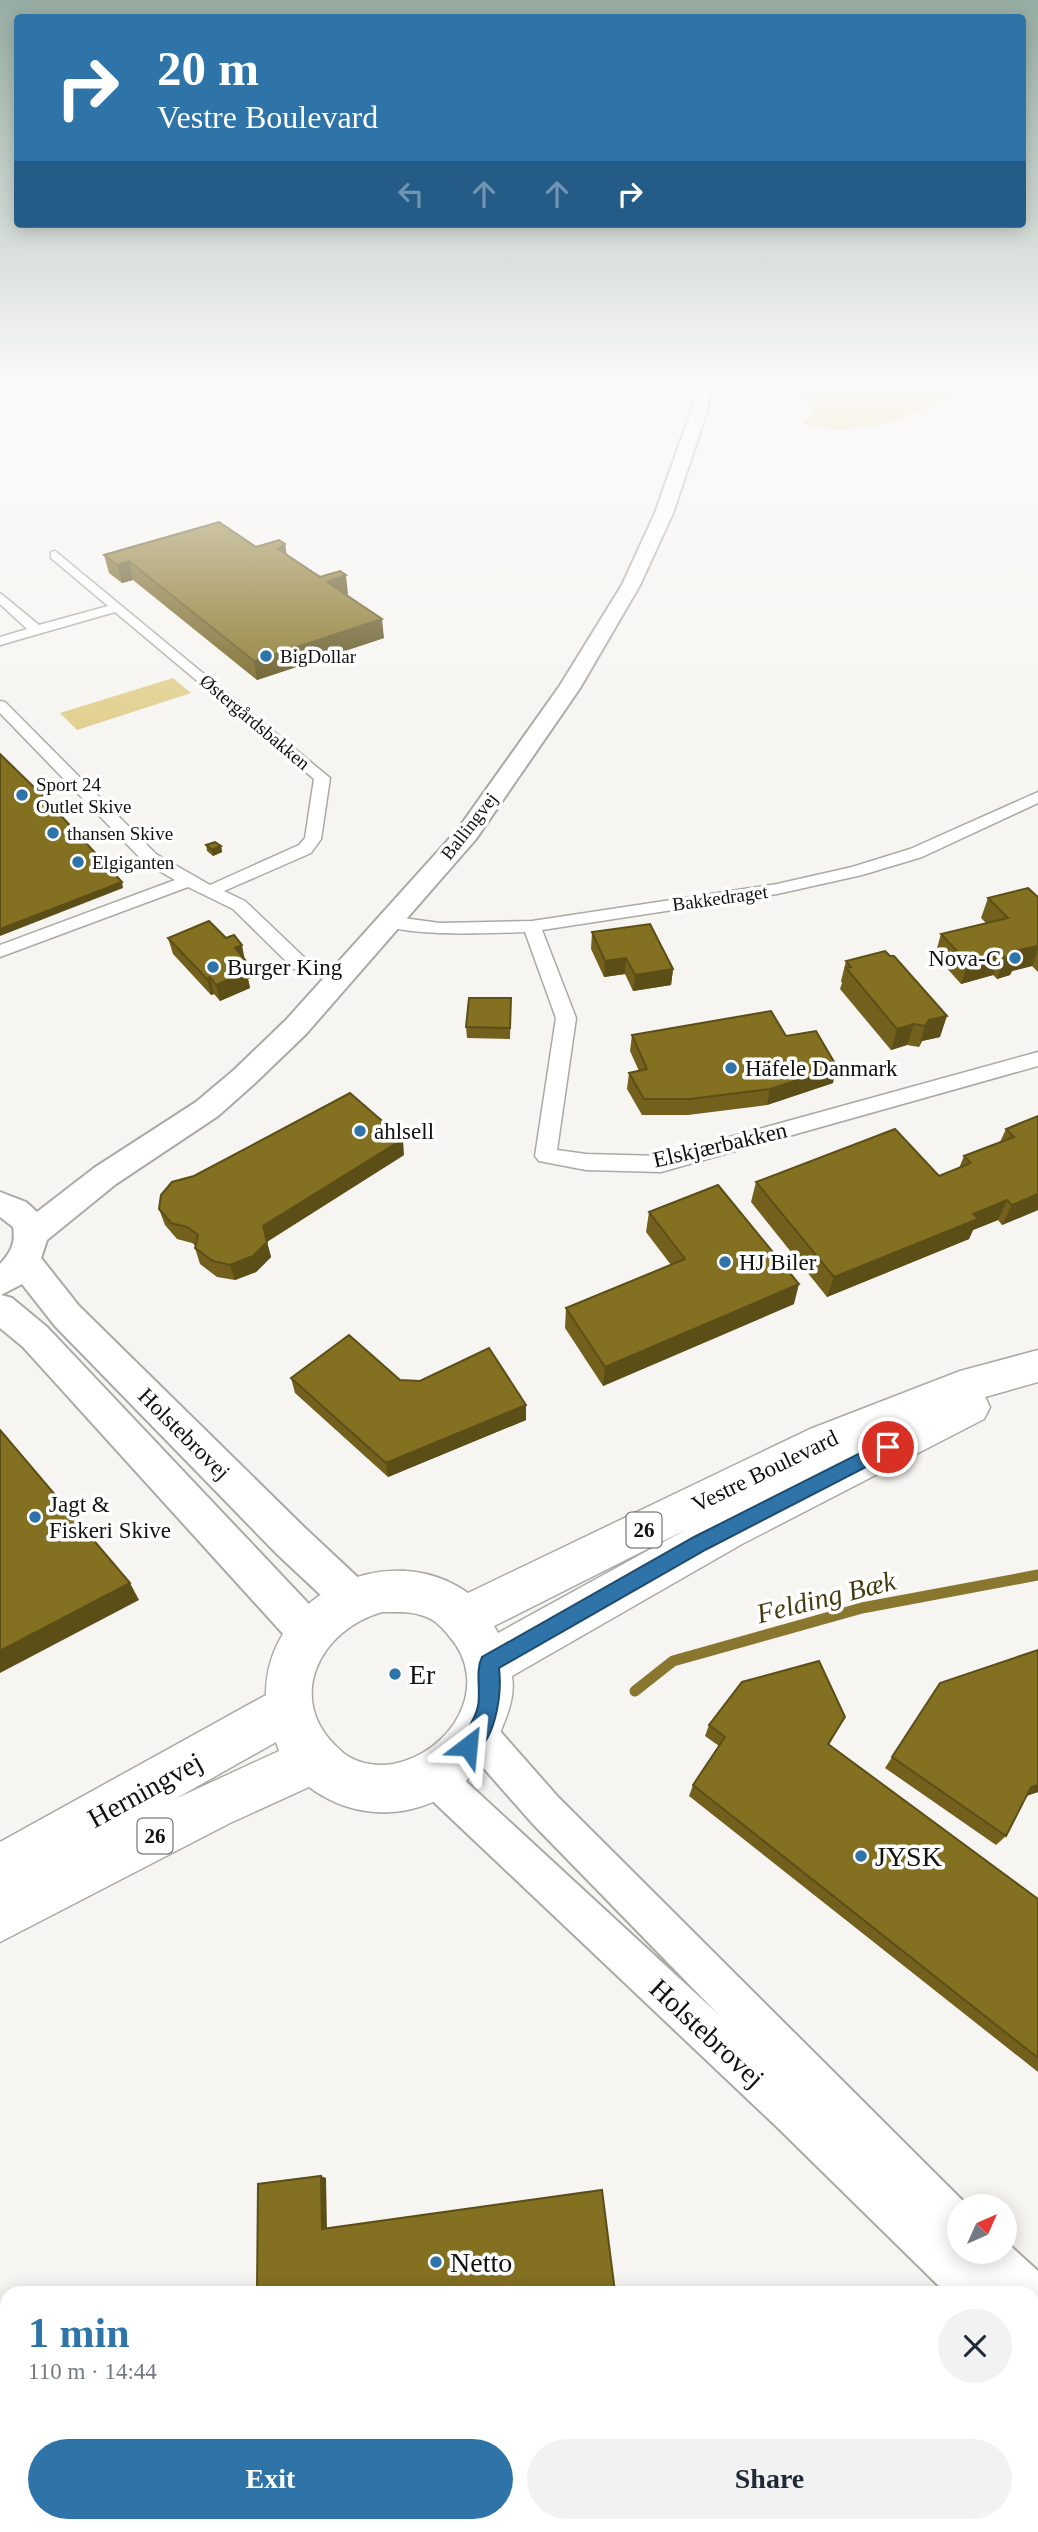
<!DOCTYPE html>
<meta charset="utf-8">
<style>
:root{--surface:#fff;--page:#f2f2f3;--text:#1f2937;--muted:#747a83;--accent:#2e74a9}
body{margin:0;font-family:Georgia,serif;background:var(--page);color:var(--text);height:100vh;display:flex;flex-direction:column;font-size:26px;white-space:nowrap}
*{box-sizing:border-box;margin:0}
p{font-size:23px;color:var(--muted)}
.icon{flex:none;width:38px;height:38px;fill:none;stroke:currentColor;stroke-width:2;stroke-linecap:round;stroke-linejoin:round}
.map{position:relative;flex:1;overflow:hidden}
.panel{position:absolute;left:0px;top:2286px;width:1040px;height:247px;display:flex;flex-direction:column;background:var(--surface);border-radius:21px 21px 0 0;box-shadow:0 4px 18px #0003}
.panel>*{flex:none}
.hud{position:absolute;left:14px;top:14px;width:1012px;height:214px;border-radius:7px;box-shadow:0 4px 18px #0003;background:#2e74a9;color:#fff;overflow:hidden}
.needle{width:46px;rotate:45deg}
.tools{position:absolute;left:947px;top:2194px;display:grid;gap:14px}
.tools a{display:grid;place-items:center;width:70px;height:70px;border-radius:50%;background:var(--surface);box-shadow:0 4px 18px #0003;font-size:35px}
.pin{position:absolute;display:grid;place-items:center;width:60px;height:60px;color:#fff;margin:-30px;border:4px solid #fff;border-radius:50%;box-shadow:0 2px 7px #0007}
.me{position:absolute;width:77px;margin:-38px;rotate:29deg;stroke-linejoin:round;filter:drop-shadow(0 0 5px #0008)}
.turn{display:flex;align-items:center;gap:24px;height:147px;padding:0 28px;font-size:32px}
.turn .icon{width:91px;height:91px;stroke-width:2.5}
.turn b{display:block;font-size:49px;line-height:60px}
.lanes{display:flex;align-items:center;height:66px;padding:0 28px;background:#0003;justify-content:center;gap:35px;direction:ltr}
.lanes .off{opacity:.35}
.round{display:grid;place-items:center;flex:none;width:74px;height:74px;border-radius:37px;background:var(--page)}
.headline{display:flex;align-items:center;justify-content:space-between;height:119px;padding:0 28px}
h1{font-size:42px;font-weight:600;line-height:52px;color:var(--accent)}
.primary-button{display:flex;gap:14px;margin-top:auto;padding:14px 28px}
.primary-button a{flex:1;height:80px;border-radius:42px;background:var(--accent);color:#fff;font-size:28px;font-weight:600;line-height:80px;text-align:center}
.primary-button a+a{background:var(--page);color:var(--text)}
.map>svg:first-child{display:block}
</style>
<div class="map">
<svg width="1038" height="2532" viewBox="0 0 1038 2532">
<rect width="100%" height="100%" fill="#f6f5f1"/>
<path fill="#e1cf8d" d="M797,382H947L946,390L952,396C937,402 922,412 907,417C875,428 835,435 803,424L814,412L796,387Z
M173,678L191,693L77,730L60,713Z"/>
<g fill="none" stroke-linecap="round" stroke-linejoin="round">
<path stroke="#8a772f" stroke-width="11" d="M635,1691L673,1661L862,1608L1038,1575"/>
<g stroke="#aaa9a5" stroke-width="3">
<path id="minor" d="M55,551L330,778L321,839L311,853L224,891L245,901L308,961L345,973L347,977L345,981L338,983L294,969L233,909L188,887L0,957V945L175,880L144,862L0,713V701L5,702L156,854L210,885L299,845L305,838L314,779L115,612L0,645V637L27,629L0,604V593L39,625L108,606L51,558V552Z
M1038,792V803L922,857L862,875L777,894L542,930L576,1018L557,1150L586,1154L661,1156L1038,1052V1066L661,1172L586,1170L539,1161L535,1156L556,1018L525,932C500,933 394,938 379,921L388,916L440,923L532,921L777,884L852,867L910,849Z"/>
</g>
<g stroke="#aaa9a5" stroke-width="4">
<path id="tertiary" d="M478,1716L491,1721L558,1797L969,2207H959V2252H1004V2240L1038,2271V2311L1032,2313V2292H945L776,2126L421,1790L415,1777L421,1764L434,1758L447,1764L718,2014L532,1823L465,1747L460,1734L465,1721Z
M1032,2325L1038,2327V2378L1032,2375Z"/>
</g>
<g stroke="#aaa9a5" stroke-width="4">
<path id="secondary" d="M698,382H712L707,411L673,513L640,585L580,688L476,839L306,1034L254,1084L218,1116L116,1184L47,1240L41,1258L79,1306L305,1528L367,1586L373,1599L367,1612L353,1618L339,1612L277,1554L55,1326L22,1284L1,1295L12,1298L47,1327L323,1619L329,1633L323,1647L309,1653L295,1647L23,1347L0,1328V1264C11,1252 16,1243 13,1227L0,1217V1192L26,1202L37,1212L94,1168L196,1102L234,1070L286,1020L458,829L559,687L622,585L655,513L691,411Z"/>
</g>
<g stroke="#aaa9a5" stroke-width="3">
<path id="primary" d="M1038,1350V1382L985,1397L990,1407L984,1419L742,1544L512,1676C515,1694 509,1711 502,1728C472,1807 379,1839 309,1787L230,1823L0,1942V1842L266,1695C266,1595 388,1536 468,1593L810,1429L960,1371ZM687,1529L498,1633L494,1626ZM382,1612C396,1612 411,1611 424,1616C434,1619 443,1628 449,1636C493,1686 451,1753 393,1764C374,1767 353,1763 339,1749C284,1700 319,1630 382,1612ZM276,1742L279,1751L175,1799Z"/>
</g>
<use href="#minor" fill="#fff" fill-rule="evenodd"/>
<use href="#tertiary" fill="#fff" fill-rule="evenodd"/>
<use href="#secondary" fill="#fff" fill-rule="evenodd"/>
<use href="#primary" fill="#fff" fill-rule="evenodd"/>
</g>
<path fill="#72601c" d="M285,544L286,554L348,594L346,595L384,638L257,680L133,580L122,583L109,573L104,555Z
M206,845L221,846L222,852L213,856L207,851Z
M1038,897V972L1032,966L1012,971L1010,975L997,979L993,975L961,984L935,955L941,934L986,923L981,918L988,898Z
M592,932L673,969L671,985L633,991L625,974L604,977L591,949Z
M168,938L245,959L247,962L251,978L248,979L250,988L220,1001L214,994L211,995L173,954Z
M846,961L940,1037L922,1041L919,1047L907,1045L891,1050L840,989L842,983L841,981Z
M511,998L510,1039L467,1038L466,1027Z
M632,1035L786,1036L833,1083L767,1105L688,1115H642L627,1089L629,1073L639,1071L630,1051Z
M1038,1116V1210L1002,1225L998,1220L973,1230L969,1239L827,1297L751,1202L756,1182L939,1176L959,1168L964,1156L1000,1142L1006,1129Z
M404,1155L267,1242L271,1257L256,1272L235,1280L217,1277L200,1264L195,1248L196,1246L192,1243L177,1239L165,1225L159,1209Z
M649,1212L794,1304L603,1386L565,1328L566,1308L671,1265L646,1232Z
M291,1378L400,1380L526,1405V1420L388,1477L295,1393Z
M1038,1650V1792L1027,1795L1006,1836L996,1845L885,1768L940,1683Z
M845,1717L829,1745L1038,1899V2072L689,1796L693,1785L719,1746L705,1736L709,1725Z"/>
<path fill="#5c4e17" d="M285,544L288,563L278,549Z
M129,561L133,580L122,583L117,565Z
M346,575L348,594L329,600L327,582Z
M382,619L384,638L257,680L254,661Z
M221,846L222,852L213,856L212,850Z
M122,882L123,888L0,936V929Z
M242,945L245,961L235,948Z
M1038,946V949L1032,966L1012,971L1010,975L997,979L1005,958L1015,951Z
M1001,954L993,975L961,984L968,963Z
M626,958L625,974L604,977L605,961Z
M247,962L251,978L248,979L250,988L220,1001L216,985L240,965Z
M673,969L671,985L633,991L635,975Z
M210,977L214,994L211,995L207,979Z
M947,1016L940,1037L922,1041L919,1047L925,1026L929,1020Z
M914,1024L907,1045L891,1050L897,1029Z
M837,1067L833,1083L767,1105L770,1089Z
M403,1139L404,1155L266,1242L263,1226Z
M1038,1194V1210L1002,1225L1012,1205Z
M1007,1200L998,1220L973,1230L969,1239L827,1297L834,1277L973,1214Z
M267,1242L271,1257L256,1272L235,1280L230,1265Z
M799,1284L794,1304L603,1386L605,1367Z
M526,1405V1420L388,1477L386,1463Z
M130,1583L139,1600L0,1673V1651Z
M1038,1785V1792L1021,1798L1031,1787Z
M321,2176L326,2178L327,2231L322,2229Z"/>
<path fill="#847021" stroke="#5c4e17" stroke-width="2" d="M219,522L256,547L279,540L285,544L278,549L320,577L340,571L346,575L327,582L382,619L254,661L129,561L117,565L104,555Z
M0,754L42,795L122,882L0,929Z
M215,842L221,846L212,850L206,845Z
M1028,888L1038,897V946L1015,951L1018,954L1005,958L1001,954L968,963L941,934L1008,918L988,898Z
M209,921L226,938L234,935L242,945L235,948L247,962L240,965L246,972L216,985L210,977L207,979L168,938Z
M650,924L673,969L635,975L626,958L605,961L592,932Z
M885,951L890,956H894L947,1016L929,1020L925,1026L914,1024L897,1029L846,968L851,967L846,961Z
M469,998H511L510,1028L466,1027Z
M771,1011L786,1036L816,1031L837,1067L770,1089L690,1099H644L629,1073L647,1069L632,1035Z
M350,1093L403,1139L263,1226L267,1242L253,1256L230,1265L213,1261L195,1248L198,1235L187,1227L171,1223L159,1209L161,1195L172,1182L194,1176Z
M1038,1116V1194L1012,1205L1007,1200L973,1214L978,1219L834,1277L756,1182L895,1129L939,1176L971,1163L964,1156L1014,1137L1006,1129Z
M718,1185L799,1284L605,1367L566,1308L685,1259L649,1212Z
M349,1335L400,1380L420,1381L489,1348L526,1405L386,1463L291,1378Z
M0,1430L130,1583L0,1651Z
M1038,1650V1785L1031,1787L1006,1836L892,1757L940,1683Z
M819,1661L845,1717L828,1744L1038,1899V2058L693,1785L725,1737L709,1725L742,1682Z
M321,2176L322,2229L602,2190L615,2292H257L258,2184Z"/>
<linearGradient id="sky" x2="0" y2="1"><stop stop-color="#97ada3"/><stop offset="0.52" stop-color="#fbfaf9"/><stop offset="1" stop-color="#fbfaf9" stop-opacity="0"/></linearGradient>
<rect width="1038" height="737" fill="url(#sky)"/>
<path fill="#2e74a9" stroke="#1e4b6e" stroke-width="2" d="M888,1439L895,1441L897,1447L895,1452L707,1549L499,1668C502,1694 496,1745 468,1757L461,1753L458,1746C464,1732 475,1722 478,1706C481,1690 475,1671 482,1657L694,1537Z"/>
<g fill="#2e74a9" stroke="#fff" stroke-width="2.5">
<circle cx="266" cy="656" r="7"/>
<circle cx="22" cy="795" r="7"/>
<circle cx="53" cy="833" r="7"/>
<circle cx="78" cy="862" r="7"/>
<circle cx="1015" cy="958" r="7"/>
<circle cx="213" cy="967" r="7"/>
<circle cx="731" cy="1068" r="7"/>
<circle cx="360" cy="1131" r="7"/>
<circle cx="725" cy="1262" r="7"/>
<circle cx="35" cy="1517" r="7"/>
<circle cx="395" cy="1674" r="7"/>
<circle cx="861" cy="1856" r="7"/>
<circle cx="436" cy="2262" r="7"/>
</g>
<g text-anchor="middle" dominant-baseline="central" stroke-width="7" stroke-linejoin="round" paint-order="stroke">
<g font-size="19" fill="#121110" stroke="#fff" text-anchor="start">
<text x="280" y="656">BigDollar</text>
<text x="36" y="784">Sport 24<tspan x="36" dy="22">Outlet Skive</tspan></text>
<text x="67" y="833">thansen Skive</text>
<text x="92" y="862">Elgiganten</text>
</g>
<g font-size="19" fill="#121110" stroke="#fff">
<text transform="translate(255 722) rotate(40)">Østergårdsbakken</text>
<text transform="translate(469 826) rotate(-52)">Ballingvej</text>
<text transform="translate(720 898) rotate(-8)">Bakkedraget</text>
</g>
<g fill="#fff" stroke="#595858" stroke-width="2">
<rect x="626.5" y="1512.5" width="35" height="35" rx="5"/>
<rect x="137.5" y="1818.5" width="35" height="35" rx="5"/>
</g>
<g font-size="21" font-weight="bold" fill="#121110">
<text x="644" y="1530">26</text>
<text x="155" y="1836">26</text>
</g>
<g font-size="23" fill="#121110" stroke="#fff" text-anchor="start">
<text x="1001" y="958" text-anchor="end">Nova-C</text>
<text x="227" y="967">Burger King</text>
<text x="745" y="1068">Häfele Danmark</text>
<text x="374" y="1131">ahlsell</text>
<text x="739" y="1262">HJ Biler</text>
<text x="49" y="1504">Jagt &amp;<tspan x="49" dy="26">Fiskeri Skive</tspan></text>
</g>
<g font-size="23" fill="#121110" stroke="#fff">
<text transform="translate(720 1145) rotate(-13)">Elskjærbakken</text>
<text transform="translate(184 1434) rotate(45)">Holstebrovej</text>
<text transform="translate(765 1471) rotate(-26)">Vestre Boulevard</text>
</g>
<g font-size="28" font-style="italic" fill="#463b10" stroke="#fff">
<text transform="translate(826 1597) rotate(-14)">Felding Bæk</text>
</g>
<g font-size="28" fill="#121110" stroke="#fff" text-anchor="start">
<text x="409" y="1674">Er</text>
<text x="875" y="1856">JYSK</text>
<text x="450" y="2262">Netto</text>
</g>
<g font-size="28" fill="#121110" stroke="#fff">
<text transform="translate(145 1790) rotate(-29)">Herningvej</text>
<text transform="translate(707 2033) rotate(43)">Holstebrovej</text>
</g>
</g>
</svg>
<div class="tools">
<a><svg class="needle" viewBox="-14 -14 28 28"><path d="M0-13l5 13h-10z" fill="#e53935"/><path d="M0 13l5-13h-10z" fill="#747a83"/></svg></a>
</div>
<div class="pin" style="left:888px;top:1447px;background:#d93025"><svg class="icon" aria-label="arrive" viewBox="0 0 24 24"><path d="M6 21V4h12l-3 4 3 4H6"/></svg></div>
<svg class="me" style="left:468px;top:1746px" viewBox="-20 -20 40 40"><path d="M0-17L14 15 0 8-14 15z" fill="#2e74a9" stroke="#fff" stroke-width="4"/></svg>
<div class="hud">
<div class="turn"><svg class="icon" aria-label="right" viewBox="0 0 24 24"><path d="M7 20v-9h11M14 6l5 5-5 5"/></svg><div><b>20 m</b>Vestre Boulevard</div></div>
<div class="lanes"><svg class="icon off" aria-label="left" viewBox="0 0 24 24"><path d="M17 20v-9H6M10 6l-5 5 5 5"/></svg><svg class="icon off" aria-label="ahead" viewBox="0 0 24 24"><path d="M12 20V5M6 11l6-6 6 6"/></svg><svg class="icon off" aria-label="ahead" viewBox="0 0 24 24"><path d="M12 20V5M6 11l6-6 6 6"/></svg><svg class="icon" aria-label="right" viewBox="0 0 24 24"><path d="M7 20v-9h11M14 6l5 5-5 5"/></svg></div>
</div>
<section class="panel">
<div class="headline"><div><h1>1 min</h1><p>110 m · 14:44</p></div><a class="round"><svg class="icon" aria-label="close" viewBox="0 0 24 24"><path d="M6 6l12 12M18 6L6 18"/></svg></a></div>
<div class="primary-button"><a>Exit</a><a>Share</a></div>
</section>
</div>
